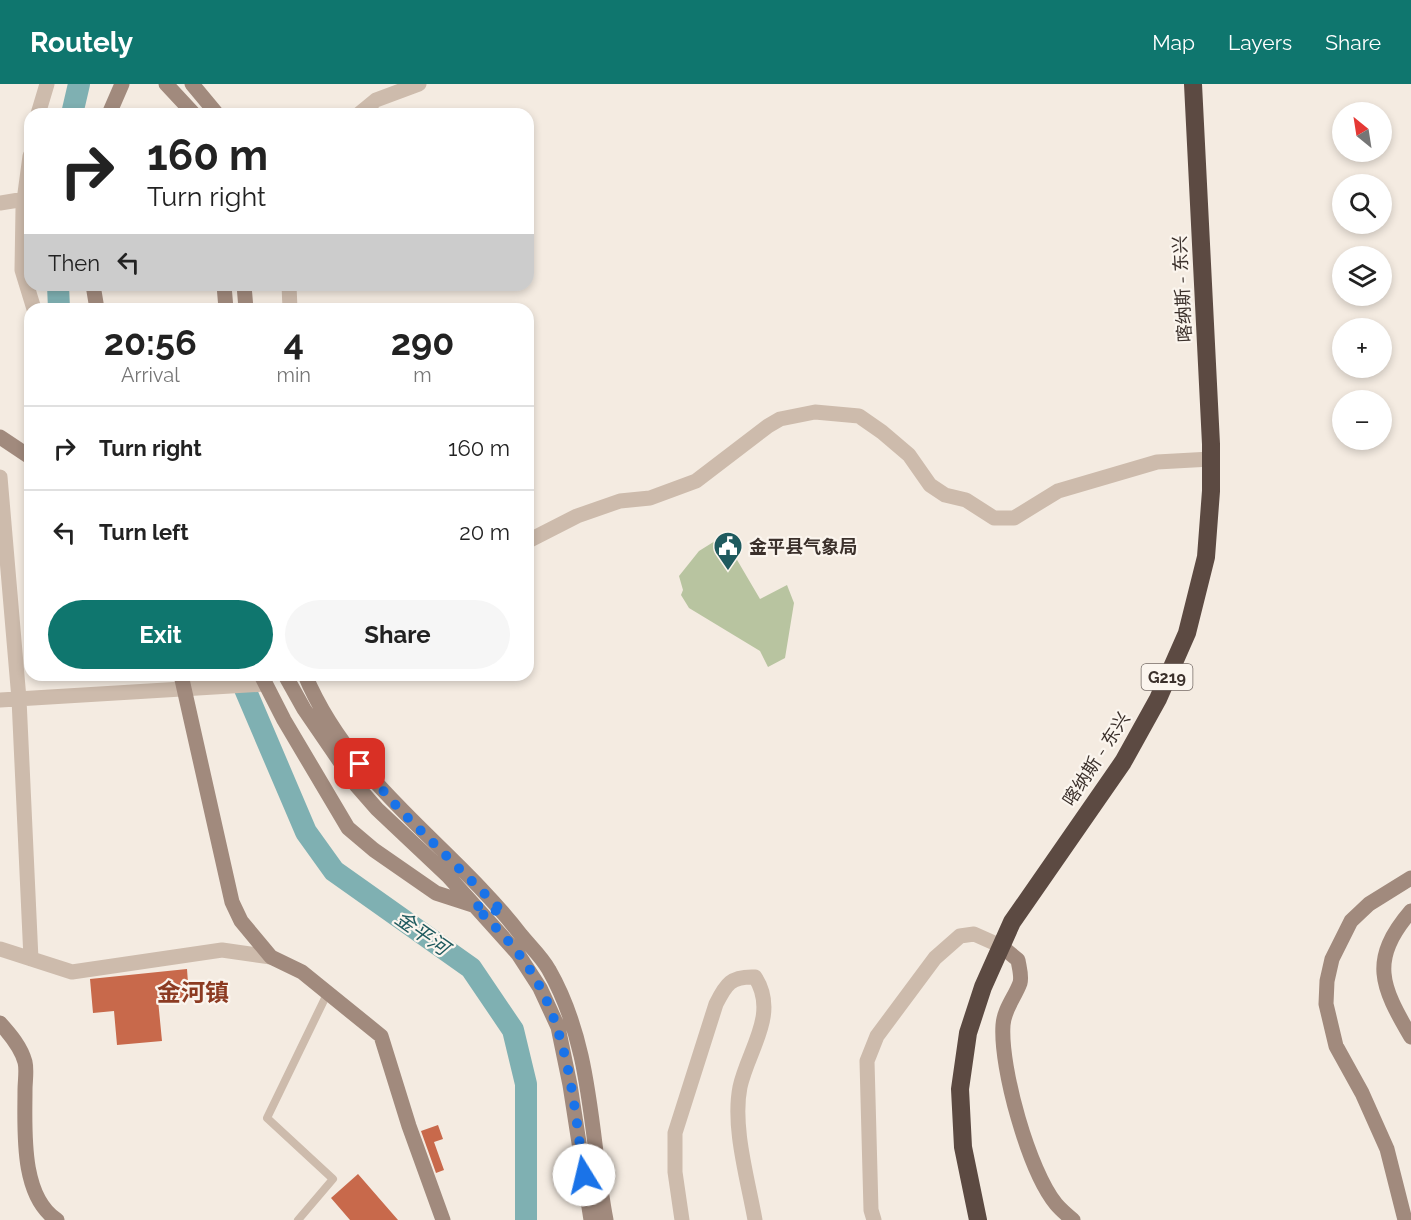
<!DOCTYPE html>
<meta charset="utf-8">
<style>
:root{--surface:#fff;--page:#f6f6f6;--text:#222;--muted:#767676;--line:#e0e0e0;--accent:#0f766e}
body{margin:0;font-family:Raleway,"Noto Sans SC",sans-serif;background:var(--page);color:var(--text);height:100vh;display:flex;flex-direction:column;font-size:22px;white-space:nowrap}
*{box-sizing:border-box;margin:0}
p{font-size:20px;color:var(--muted)}
.icon{flex:none;width:33px;height:33px;fill:none;stroke:currentColor;stroke-width:2;stroke-linecap:round;stroke-linejoin:round}
.map{position:relative;flex:1;overflow:hidden}
.panel{position:absolute;left:24px;top:219px;width:510px;height:378px;display:flex;flex-direction:column;background:var(--surface);border-radius:18px;box-shadow:0 3px 9px #0003}
.panel>*{flex:none}
.top-card{position:absolute;left:24px;top:24px;width:510px;height:183px;border-radius:18px;box-shadow:0 3px 9px #0003;background:#fff;color:var(--text);overflow:hidden}
.needle{width:39px;rotate:330deg}
.buttons{position:absolute;left:1332px;top:18px;display:grid;gap:12px}
.buttons a{display:grid;place-items:center;width:60px;height:60px;border-radius:50%;background:var(--surface);box-shadow:0 3px 9px #0003;font-size:30px}
.pin{position:absolute;display:grid;place-items:center;width:51px;height:51px;color:#fff;margin:-26px;border-radius:12px;box-shadow:0 3px 9px #0006}
.me{position:absolute;width:66px;margin:-33px;rotate:351deg;stroke-linejoin:round;filter:drop-shadow(0 0 4px #0008)}
.turn{display:flex;align-items:center;gap:21px;height:126px;padding:0 24px;font-size:27px}
.turn .icon{width:78px;height:78px;stroke-width:2.5}
.turn b{display:block;font-size:42px;line-height:51px}
.then{display:flex;align-items:center;height:57px;padding:0 24px;background:#0003;gap:12px;font-size:22px}
.eta{display:flex;justify-content:space-evenly;align-items:center;height:102px;text-align:center}
.eta b{font-size:36px;font-weight:700;line-height:42px}
.cta{display:flex;gap:12px;margin-top:auto;padding:12px 24px}
.cta a{flex:1;height:69px;border-radius:36px;background:var(--accent);color:#fff;font-size:24px;font-weight:700;line-height:69px;text-align:center}
.cta a+a{background:var(--page);color:var(--text)}
ul{padding:0;list-style:none}
li{display:flex;align-items:center;gap:18px;height:84px;padding:0 24px;border-top:2px solid var(--line)}
li div{flex:1}
li b{display:block;font-size:22px}
li em{font-style:normal}
header{display:flex;align-items:center;gap:36px;box-sizing:border-box;height:84px;padding:0 30px;background:var(--accent);color:#fff}
header strong{font-size:28px}
nav{display:flex;gap:33px;margin-inline-start:auto;font-size:21px}
.map>svg:first-child{display:block}
</style>
<header>
<strong>Routely</strong>
<nav><a>Map</a><a>Layers</a><a>Share</a></nav>
</header>
<div class="map">
<svg width="1411" height="1136" viewBox="0 0 1411 1136">
<rect width="100%" height="100%" fill="#f4ebe1"/>
<path fill="#b8c4a0" d="M723,452L760,515L787,501L794,519L785,574L768,583L760,567L689,524L681,511L683,506L679,492L699,467Z"/>
<g fill="none" stroke-linecap="round" stroke-linejoin="round">
<path stroke="#7fb0b2" stroke-width="22" d="M72,30L79,0
M58,201L59,225
M239,591L306,748L334,787L471,884L513,946L526,1000V1136"/>
</g>
<path fill="#c8694b" d="M187,885L189,913L158,916L162,957L117,961L114,927L93,929L90,895Z
M438,1041L443,1055L434,1058L444,1086L436,1089L421,1047Z
M358,1090L398,1136H350L331,1114Z"/>
<g fill="none" stroke-linecap="round" stroke-linejoin="round">
<path stroke="#cdbbac" stroke-width="8" d="M298,1136L333,1095L267,1034L328,908"/>
<path stroke="#cdbbac" stroke-width="15" d="M38,30L47,0
M359,30L376,16L419,0
M30,72L23,124L22,186L34,225
M0,119L25,115
M289,201L290,225
M0,393L19,615L31,875
M528,457L577,432L620,417L650,414L696,397L768,342L780,335L815,328L859,332L882,348L909,371L930,401L945,411L966,416L994,434H1014L1058,407L1157,378L1211,375
M0,616L265,600
M0,865L72,888L222,866L271,873
M682,1136L675,1088V1049L716,920C726,900 731,892 755,893C779,930 748,966 740,1003C732,1043 748,1096 755,1136
M874,1136L871,1126L867,977L877,952L935,874L960,852L974,850L1001,862"/>
<path stroke="#a18a7d" stroke-width="15" d="M166,0L194,30
M192,0L217,30
M109,30L122,0
M93,201L97,225
M224,201L226,225
M244,201L246,225
M0,353L30,373
M181,591L232,818L241,837L271,873L302,888L381,952L409,1042L443,1136
M261,591L284,636L348,744L374,766L436,809L473,821
M285,591L304,625L356,701L377,725L448,792L518,870L540,904L558,943L570,1001L591,1136
M305,591C351,701 451,760 521,851C530,862 542,873 549,886C593,963 590,1052 606,1136
M1411,827C1369,876 1381,902 1411,953
M1001,862L1018,876C1019,883 1022,892 1020,899C1015,913 1004,925 1003,941C1000,984 1029,1087 1056,1120C1061,1126 1067,1131 1073,1136
M0,939C10,950 21,963 25,978C27,986 25,997 25,1006C25,1045 20,1112 57,1136
M1405,1136L1387,1065L1362,1009L1336,962L1326,920L1327,897L1332,875L1351,837L1369,820L1411,794"/>
<path stroke="#5c4a42" stroke-width="18" d="M978,1136L963,1063L960,1005L968,949L983,903L1012,838L1123,678L1158,615L1187,549L1206,473L1211,407V360L1193,0"/>
</g>
<g fill="none" stroke-linecap="round" stroke-linejoin="round">
<path stroke="#1a73e8" stroke-width="10" stroke-dasharray="0 18" d="M360,680L399,725L504,829L474,821C489,837 505,852 518,869C568,932 573,1015 584,1091"/>
</g>
<defs>
<g id="civic-pin" transform="scale(1.5)"><path d="M0 17L-7.5 6A9.5 9.5 0 1 1 7.5 6Z" fill="#1f5a5e" stroke="#fbf5ee"/><path d="M-.6-6.5H3V-4.5H.6V-3L4-1V1h2V6H-6V1h2V-1L-.6-3ZM-1.2 2.5V6h2.4V2.5Z" fill="#fff"/></g>
</defs>
<g fill-rule="evenodd">
<use href="#civic-pin" x="728" y="462"/>
</g>
<g text-anchor="middle" dominant-baseline="central" stroke-width="4.5" stroke-linejoin="round" paint-order="stroke">
<rect fill="#fbf5ee" stroke="#756b66" stroke-width="1.5" x="1141.5" y="580" width="51" height="26" rx="4.5"/>
<g font-size="16" font-weight="bold" fill="#3b302b">
<text x="1167" y="593">G219</text>
</g>
<g font-size="18" fill="#3b302b" stroke="#fbf5ee">
<text transform="translate(1182 205) rotate(-93)">喀纳斯 - 东兴</text>
<text transform="translate(1096 675) rotate(-57)">喀纳斯 - 东兴</text>
</g>
<g font-size="18" font-weight="bold" fill="#3b302b" stroke="#fbf5ee" text-anchor="start">
<text x="749" y="462">金平县气象局</text>
</g>
<g font-size="20" font-style="italic" fill="#1f5a5e" stroke="#fbf5ee">
<text transform="translate(422 849) rotate(35)">金平河</text>
</g>
<g font-size="24" font-weight="bold" fill="#8c3b22" stroke="#fbf5ee">
<text x="193" y="908">金河镇</text>
</g>
</g>
</svg>
<div class="buttons">
<a><svg class="needle" viewBox="-14 -14 28 28"><path d="M0-13l5 13h-10z" fill="#e53935"/><path d="M0 13l5-13h-10z" fill="#767676"/></svg></a>
<a><svg class="icon" aria-label="search" viewBox="0 0 24 24"><circle cx="10" cy="10" r="6"/><path d="M15 15l6 6"/></svg></a>
<a><svg class="icon" aria-label="layers" viewBox="0 0 24 24"><path d="M12 4l9 5-9 5-9-5zM3 14l9 5 9-5"/></svg></a>
<a>+</a>
<a>−</a>
</div>
<div class="pin" style="left:360px;top:680px;background:#d93025"><svg class="icon" aria-label="arrive" viewBox="0 0 24 24"><path d="M6 21V4h12l-3 4 3 4H6"/></svg></div>
<svg class="me" style="left:584px;top:1091px" viewBox="-20 -20 40 40"><circle r="19" fill="#fff"/><path d="M0-13L10 11 0 6-10 11z" fill="#1a73e8"/></svg>
<div class="top-card">
<div class="turn"><svg class="icon" aria-label="right" viewBox="0 0 24 24"><path d="M7 20v-9h11M14 6l5 5-5 5"/></svg><div><b>160 m</b>Turn right</div></div>
<div class="then">Then<svg class="icon" aria-label="left" viewBox="0 0 24 24"><path d="M17 20v-9H6M10 6l-5 5 5 5"/></svg></div>
</div>
<section class="panel">
<div class="eta">
<div><b>20:56</b><p>Arrival</p></div>
<div><b>4</b><p>min</p></div>
<div><b>290</b><p>m</p></div>
</div>
<ul>
<li><svg class="icon" aria-label="right" viewBox="0 0 24 24"><path d="M7 20v-9h11M14 6l5 5-5 5"/></svg><div><b>Turn right</b></div><em>160 m</em></li>
<li><svg class="icon" aria-label="left" viewBox="0 0 24 24"><path d="M17 20v-9H6M10 6l-5 5 5 5"/></svg><div><b>Turn left</b></div><em>20 m</em></li>
</ul>
<div class="cta"><a>Exit</a><a>Share</a></div>
</section>
</div>
